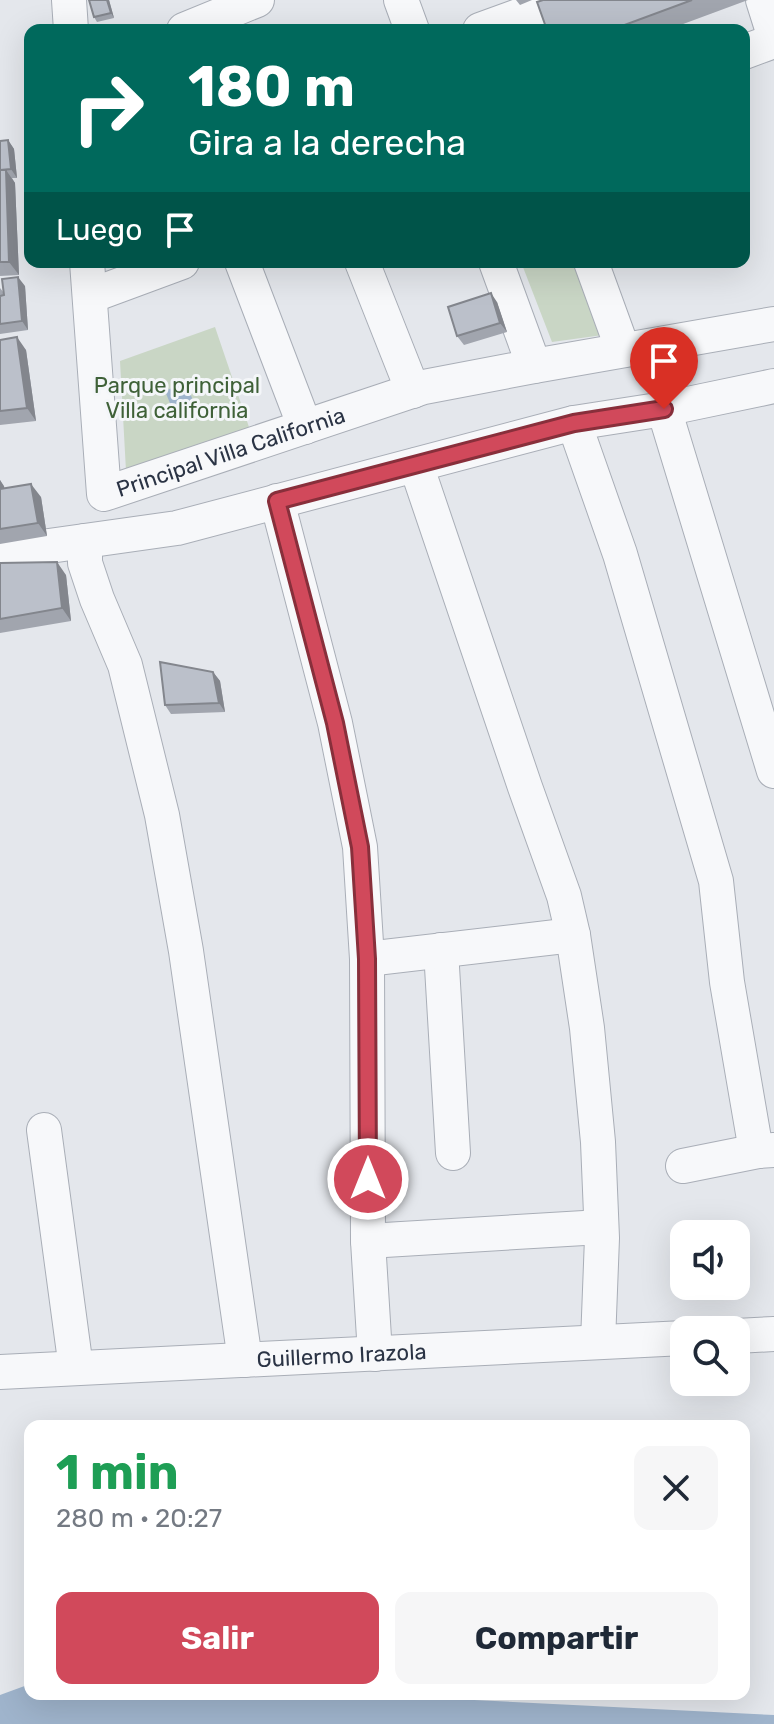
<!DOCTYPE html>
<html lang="es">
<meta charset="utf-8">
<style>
:root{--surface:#fff;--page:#f6f6f7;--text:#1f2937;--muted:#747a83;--accent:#d1495b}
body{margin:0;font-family:Rubik,sans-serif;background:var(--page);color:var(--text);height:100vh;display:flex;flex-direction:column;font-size:30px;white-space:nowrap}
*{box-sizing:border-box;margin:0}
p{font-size:26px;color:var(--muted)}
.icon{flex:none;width:44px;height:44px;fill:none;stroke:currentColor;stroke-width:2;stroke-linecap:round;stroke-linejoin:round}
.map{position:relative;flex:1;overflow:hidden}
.sheet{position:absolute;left:24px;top:1420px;width:726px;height:280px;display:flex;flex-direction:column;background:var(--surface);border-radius:16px;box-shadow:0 8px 32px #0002}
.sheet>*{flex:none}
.top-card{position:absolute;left:24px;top:24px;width:726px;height:244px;border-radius:16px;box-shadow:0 8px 32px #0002;background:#00695c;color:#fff;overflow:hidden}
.tools{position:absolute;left:670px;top:1220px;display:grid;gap:16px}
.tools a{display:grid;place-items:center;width:80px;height:80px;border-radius:16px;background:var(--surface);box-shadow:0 8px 32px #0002;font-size:40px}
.pin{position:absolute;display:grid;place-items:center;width:68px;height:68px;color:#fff;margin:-82px -34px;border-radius:50% 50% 50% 0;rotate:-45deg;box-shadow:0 0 8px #0007}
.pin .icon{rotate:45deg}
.me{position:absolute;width:88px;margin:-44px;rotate:0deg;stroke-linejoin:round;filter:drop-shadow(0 0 6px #0008)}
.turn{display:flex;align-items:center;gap:28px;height:168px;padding:0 32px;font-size:36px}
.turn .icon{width:104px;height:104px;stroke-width:2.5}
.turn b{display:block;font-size:56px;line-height:68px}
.then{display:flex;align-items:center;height:76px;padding:0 32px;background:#0003;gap:16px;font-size:30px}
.round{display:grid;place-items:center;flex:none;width:84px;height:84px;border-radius:16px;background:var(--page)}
.headline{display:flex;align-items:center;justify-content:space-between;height:136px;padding:0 32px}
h1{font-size:48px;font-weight:700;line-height:60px;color:#1e9e55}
.primary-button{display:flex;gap:16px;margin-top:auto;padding:16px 32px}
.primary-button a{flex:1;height:92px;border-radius:16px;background:var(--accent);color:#fff;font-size:32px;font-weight:700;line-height:92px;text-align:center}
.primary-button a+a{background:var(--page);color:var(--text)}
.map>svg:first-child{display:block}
</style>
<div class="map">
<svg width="774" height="1724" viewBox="0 0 774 1724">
<rect width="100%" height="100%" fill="#e4e7ec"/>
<path fill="#c9d6c5" d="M521,262H578L603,335L552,342Z
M215,327L250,430L126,471L120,361Z"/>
<path fill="#9fb4cc" d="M186,382L195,406L174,413L165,391Z
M30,1684V1694H352L774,1715V1724H0V1695Z"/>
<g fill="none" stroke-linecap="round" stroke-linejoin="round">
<g stroke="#a9aeb7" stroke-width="36">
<g id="minor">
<path d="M69,0L71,30"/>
<path d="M401,0L412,30"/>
<path d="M763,0L774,35"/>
<path d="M184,30L257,0"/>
<path d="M480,30L562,0"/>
<path d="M744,52L774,41"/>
<path id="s1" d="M87,262L104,494L424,387L534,366L774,324"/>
<path d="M242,262L305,427"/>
<path d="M362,262L413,391"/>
<path d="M496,262L534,366"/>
<path d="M591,262L623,350"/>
<path d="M90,296L182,262"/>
<path d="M664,409L774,771"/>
<path d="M574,423L620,554L716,881L727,982L754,1139L758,1151L774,1150"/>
<path d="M416,465L525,787L564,896L573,935L587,1028L598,1142L602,1238L598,1342"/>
<path d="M277,501L335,723L360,847L367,959L368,1241L375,1354"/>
<path d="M85,541V563L97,599L125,665L162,815L186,951L245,1360"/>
<path d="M0,553L177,528L574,423L664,409L774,386"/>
<path d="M441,950L453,1153"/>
<path d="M367,959L573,935"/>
<path d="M44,1130L76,1368"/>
<path d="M683,1166L758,1151"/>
<path d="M368,1241L601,1227"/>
<path d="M736,1336L774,1334"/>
<path id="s2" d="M0,1372L684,1338"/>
</g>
</g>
<use href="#minor" stroke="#f7f8fa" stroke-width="34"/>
</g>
<path fill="#a1a5ae" d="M89,0H109L114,18L97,22L94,17Z
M516,0H532L520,5Z
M543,0H748L667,30H547Z
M8,140L14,149L17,178H12L15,183L19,275L0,276V141Z
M25,286L28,330L0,334V288L4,293Z
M497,302L507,332L464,345L457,336Z
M0,340L26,350L36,421L0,425Z
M0,480L4,488L41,497L47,536L0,544Z
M0,563L66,575L71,621L0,633Z
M213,672L220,681L225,712L171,714L165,705Z"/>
<path fill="#83868d" d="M107,0H109L114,18L111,13Z
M8,140L14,149L17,178L11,169Z
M6,170L15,183L19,275L9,262Z
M18,277L25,286L28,330L22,321Z
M491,293L497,302L507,332L500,323Z
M17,337L26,350L36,421L27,408Z
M0,480L4,486L7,502L0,493Z
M31,484L41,497L47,536L38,523Z
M57,562L66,575L71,621L62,608Z
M213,672L220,681L225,712L219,703Z"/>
<path fill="#bbc0ca" stroke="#83868d" stroke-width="2" d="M89,0H107L111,13L94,17Z
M543,0H692L611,30H547L537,2Z
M8,140L11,169L0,170V141Z
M0,170H6L9,262H0Z
M18,277L22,321L0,324V296L4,295L2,279Z
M491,293L500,323L457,336L448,307Z
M17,337L27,408L0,411V340Z
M31,484L38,523L0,529V489Z
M57,562L62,608L0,619V563Z
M160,662L213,672L219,703L165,705Z"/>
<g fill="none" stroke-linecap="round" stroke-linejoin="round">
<g stroke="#882f3b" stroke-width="20">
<path id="route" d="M368,1179L367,959L360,847L335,723L277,501L574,423L664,409"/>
</g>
<use href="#route" stroke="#d1495b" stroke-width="14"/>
</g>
<g text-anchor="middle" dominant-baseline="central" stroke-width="6" stroke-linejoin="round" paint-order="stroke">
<g font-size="22" fill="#3f6138" stroke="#f4f6f9">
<text x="177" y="385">Parque principal<tspan x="177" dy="25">Villa california</tspan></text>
</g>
<g font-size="22" fill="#2b3445" stroke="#f4f6f9">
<text stroke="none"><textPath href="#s1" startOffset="366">Principal Villa California</textPath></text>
<text stroke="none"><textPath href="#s2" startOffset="342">Guillermo Irazola</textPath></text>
</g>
</g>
</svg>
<div class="tools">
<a><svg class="icon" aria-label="sound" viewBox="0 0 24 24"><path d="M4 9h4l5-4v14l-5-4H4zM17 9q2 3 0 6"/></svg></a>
<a><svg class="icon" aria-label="search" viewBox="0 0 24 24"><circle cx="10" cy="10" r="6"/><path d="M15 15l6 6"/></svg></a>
</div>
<div class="pin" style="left:664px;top:409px;background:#d93025"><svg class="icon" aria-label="arrive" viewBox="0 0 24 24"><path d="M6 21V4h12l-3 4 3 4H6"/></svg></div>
<svg class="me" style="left:368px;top:1179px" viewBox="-20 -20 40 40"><circle r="17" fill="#d1495b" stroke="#fff" stroke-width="3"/><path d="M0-11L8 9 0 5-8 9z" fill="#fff"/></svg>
<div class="top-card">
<div class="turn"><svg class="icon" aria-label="right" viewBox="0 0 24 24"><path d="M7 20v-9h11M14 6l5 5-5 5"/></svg><div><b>180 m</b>Gira a la derecha</div></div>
<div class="then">Luego<svg class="icon" aria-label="arrive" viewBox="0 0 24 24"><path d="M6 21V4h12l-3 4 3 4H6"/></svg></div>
</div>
<section class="sheet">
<div class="headline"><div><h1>1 min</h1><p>280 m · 20:27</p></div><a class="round"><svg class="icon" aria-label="close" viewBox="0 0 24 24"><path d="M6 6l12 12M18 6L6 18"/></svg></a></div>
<div class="primary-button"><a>Salir</a><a>Compartir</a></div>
</section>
</div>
